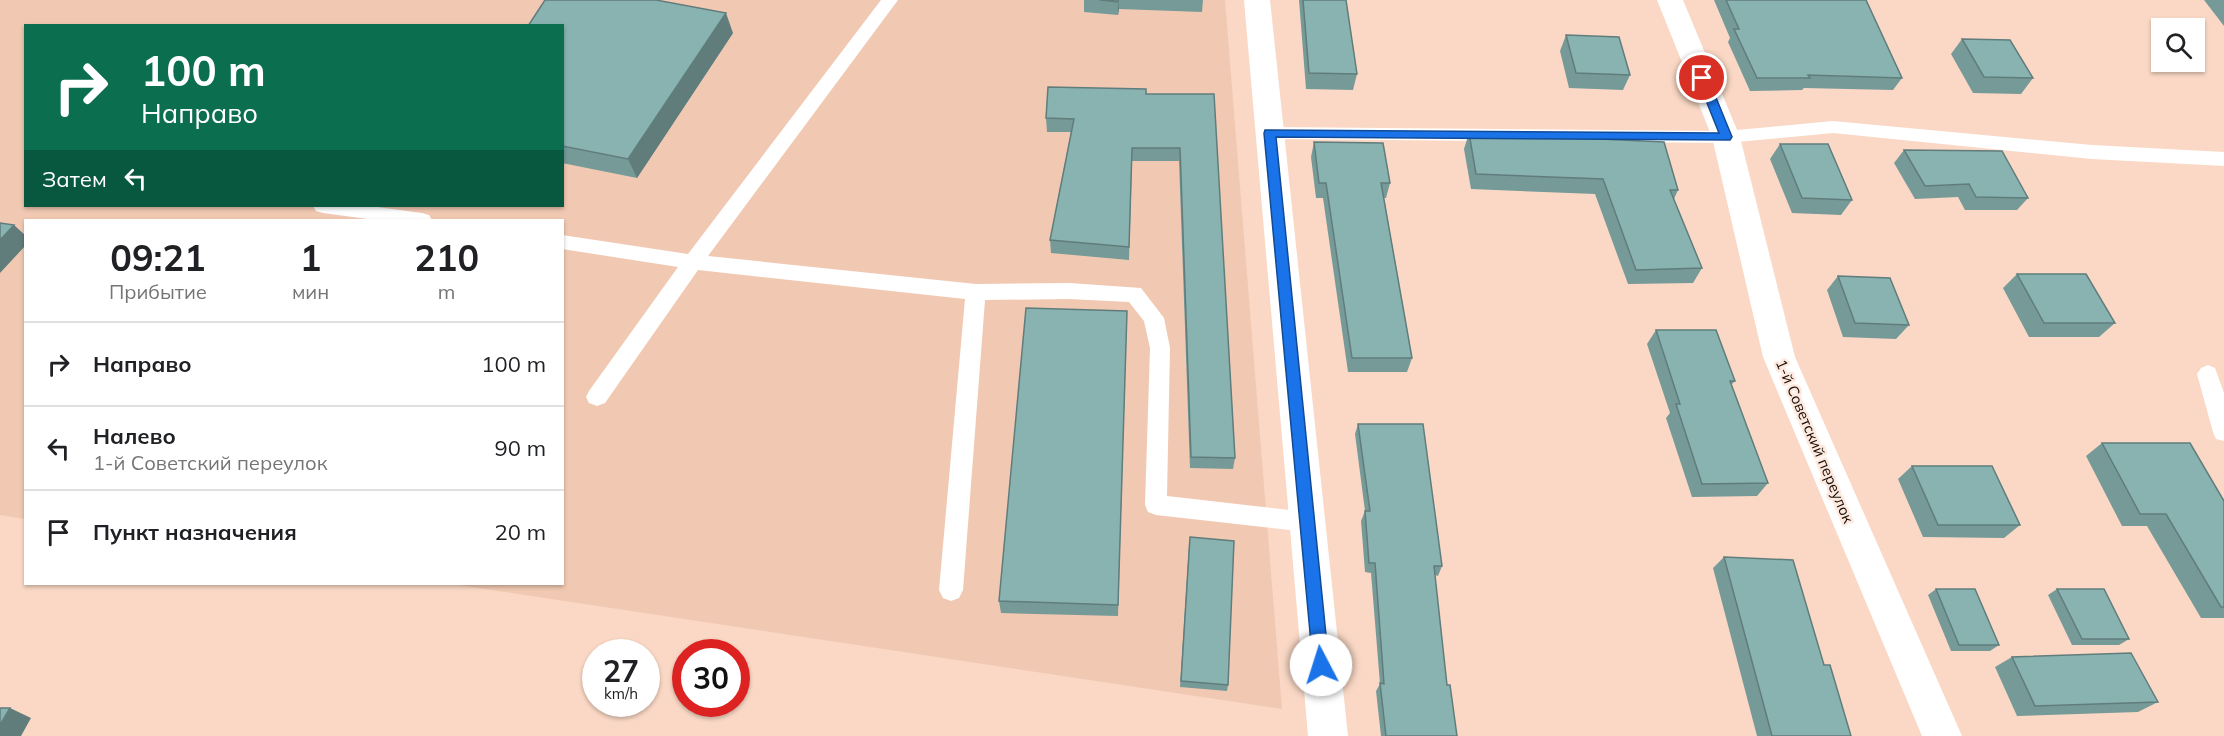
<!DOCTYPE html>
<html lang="ru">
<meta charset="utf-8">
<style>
:root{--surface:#fff;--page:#f6f6f6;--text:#202124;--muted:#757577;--line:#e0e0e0}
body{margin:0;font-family:Mulish,sans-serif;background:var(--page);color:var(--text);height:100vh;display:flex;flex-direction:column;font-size:22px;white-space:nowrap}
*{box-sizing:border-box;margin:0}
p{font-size:20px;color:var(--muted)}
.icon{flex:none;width:33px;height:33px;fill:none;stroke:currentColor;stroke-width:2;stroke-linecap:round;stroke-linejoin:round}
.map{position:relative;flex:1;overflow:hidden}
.sheet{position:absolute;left:24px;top:219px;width:540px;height:366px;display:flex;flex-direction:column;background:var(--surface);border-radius:0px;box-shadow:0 2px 4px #0004}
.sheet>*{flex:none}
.hud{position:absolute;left:24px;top:24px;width:540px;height:183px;border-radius:0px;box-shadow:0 2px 4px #0004;background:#0b6e4f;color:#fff;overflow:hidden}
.fabs{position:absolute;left:2151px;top:18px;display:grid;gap:12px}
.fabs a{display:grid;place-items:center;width:54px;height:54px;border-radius:0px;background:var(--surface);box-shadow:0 2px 4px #0004;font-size:30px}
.speed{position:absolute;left:582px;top:639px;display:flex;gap:12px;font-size:30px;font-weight:700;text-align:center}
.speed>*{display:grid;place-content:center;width:78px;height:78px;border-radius:50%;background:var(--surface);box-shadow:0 2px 4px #0004;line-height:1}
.speed small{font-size:15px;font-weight:400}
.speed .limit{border:9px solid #d22;background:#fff;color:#111}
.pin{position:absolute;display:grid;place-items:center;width:51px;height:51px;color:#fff;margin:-26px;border:3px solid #fff;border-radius:50%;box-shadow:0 2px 6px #0007}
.me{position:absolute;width:66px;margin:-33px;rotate:355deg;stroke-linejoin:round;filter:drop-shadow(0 0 4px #0008)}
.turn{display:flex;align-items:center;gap:21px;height:126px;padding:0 18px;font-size:27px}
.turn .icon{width:78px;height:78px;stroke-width:2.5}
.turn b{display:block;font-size:42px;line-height:51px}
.then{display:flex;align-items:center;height:57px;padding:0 18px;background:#0003;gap:12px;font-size:22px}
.eta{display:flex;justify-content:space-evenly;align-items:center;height:102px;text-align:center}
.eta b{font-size:36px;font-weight:700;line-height:42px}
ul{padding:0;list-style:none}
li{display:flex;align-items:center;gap:18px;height:84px;padding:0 18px;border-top:2px solid var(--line)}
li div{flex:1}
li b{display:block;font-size:22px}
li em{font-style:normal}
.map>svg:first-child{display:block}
</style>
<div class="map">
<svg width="2224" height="736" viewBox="0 0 2224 736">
<rect width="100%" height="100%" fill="#fad8c5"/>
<path fill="#f1c9b2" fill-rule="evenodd" d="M0,0H1225L1282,709L451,584H562V220H26L25,519L0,515ZM26,26H562V206H26Z"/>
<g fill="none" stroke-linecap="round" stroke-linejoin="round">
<path fill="#fff" fill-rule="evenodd" d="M881,0H898L708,256L976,284L1069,283L1141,288L1164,318L1170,348L1167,496L1307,512L1315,515L1318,522L1315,529L1307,532L1156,515L1148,512L1145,505L1150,348L1144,321L1129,302L1069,299L985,300L963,590L959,598L951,601L943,598L939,590L965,299L698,270L605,403L597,406L589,403L586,397L589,391L678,267L562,249V235L688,254Z
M1833,121L2092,145L2224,152V166L2092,159L1833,133L1726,143L1269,139L1263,138L1260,133L1263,128L1269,127L1726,131Z
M313,206H370L422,213L429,215L432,220H375L323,213L316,211Z
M2208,365L2215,368L2224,393V441L2216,439L2213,432L2197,374L2201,368Z"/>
<path fill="#fff" fill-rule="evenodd" d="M1244,0H1270L1348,736H1308Z
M1657,0H1683L1740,137L1795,357L1962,736H1922L1763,357L1712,137Z"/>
</g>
<path fill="#769a98" d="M1084,0H1203L1202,12L1119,9L1118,15L1084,12Z
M1299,0H1346L1357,74L1353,90L1306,89Z
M1714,0H1866L1902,78L1893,90L1804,88L1802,90L1750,91L1728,42L1730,38Z
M2204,0H2224V26Z
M562,26L733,33L637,178L562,163Z
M1566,35L1630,75L1623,90L1569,88L1560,51Z
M1962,39L2033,78L2021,94L1973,93L1951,54Z
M1146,94H1214L1235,458L1233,469L1190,468L1179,161H1132L1129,260L1051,253L1050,240L1071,132H1047L1046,118Z
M1469,133L1678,190L1674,199L1702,268L1693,283L1628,284L1595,194L1471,189L1464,149Z
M1314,142L1390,183L1386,198H1384L1412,358L1407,372H1348L1323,198H1316L1311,157Z
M1780,144L1852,200L1841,215L1792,213L1770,159Z
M1904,150L2028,198L2017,210H1965L1958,197L1915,199L1894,163Z
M2017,274L2115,323L2099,337H2029L2003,288Z
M1838,276L1909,325L1896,339L1843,337L1827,290Z
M1127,311L1118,616L1001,613L999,601Z
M1656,330L1735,381L1731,385L1768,483L1757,496L1692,497L1666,418L1670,413L1647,344Z
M1358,424L1442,566L1438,576L1435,575L1447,685L1457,736H1381L1376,691L1380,684L1371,573L1365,572L1361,521L1365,511L1355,434Z
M2102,443L2224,501V618H2201L2147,526H2122L2086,456Z
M1912,466L2020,525L2004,538L1923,537L1898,479Z
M1189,544L1228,685L1227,691L1180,687Z
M1724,557L1824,665L1851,736H1757L1713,568Z
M1936,589L1999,645L1990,651H1951L1928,595Z
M2057,589L2129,639L2119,645H2072L2048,595Z
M2012,657L2158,702L2138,712L2017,716L1995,667Z"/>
<path fill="#607d7c" d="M1118,0L1119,9L1118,15Z
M726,13L733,33L637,178L628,159Z
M14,225L26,236V245L0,273V240Z
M10,708L31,718L21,736H0V725Z"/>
<path fill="#89b3b1" stroke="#607d7c" stroke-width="1.5" d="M545,0H656L726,13L628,159L562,146V26H528Z
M1100,0H1118V2Z
M1303,0H1346L1357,74L1309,73Z
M1726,0H1866L1902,78L1808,75L1810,78H1757L1734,29H1739Z
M1566,35L1619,37L1630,75L1576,73Z
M1962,39L2010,40L2033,78L1984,77Z
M1048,87L1146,89V94H1214L1235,458L1191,457L1180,148H1132L1129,247L1050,240L1074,119L1046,118Z
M1469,133L1664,142L1678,190H1670L1702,268L1636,270L1603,179L1476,174Z
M1314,142L1383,143L1390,183H1381L1412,358H1352L1326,183H1319Z
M1780,144H1828L1852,200L1802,198Z
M1904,150L2002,151L2028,198L1976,197L1969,184L1925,186Z
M0,223L14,225L0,240Z
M2017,274H2086L2115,323H2044Z
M1838,276L1890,278L1909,325L1855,323Z
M1026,308L1127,311L1118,605L999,601Z
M1656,330H1716L1735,381H1730L1768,483L1702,484L1676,404H1680Z
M1358,424H1423L1442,566H1434L1447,685H1450L1457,736H1386L1380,683L1384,684L1375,563H1369L1365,511H1370Z
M2102,443H2190L2224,501V607H2221L2166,514H2140Z
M1912,466H1992L2020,525H1938Z
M1190,537L1234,541L1228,685L1181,681Z
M1724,557L1793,560L1824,665H1830L1851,736H1772Z
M1936,589H1975L1999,645H1959Z
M2057,589H2104L2129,639H2082Z
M2131,653L2158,702L2035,706L2012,657Z
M0,708H10L0,725Z"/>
<path fill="#1a73e8" stroke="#114b97" stroke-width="1.5" d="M1702,75L1708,78L1732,137L1730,140L1276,137L1329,665L1327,670L1321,672L1315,670L1313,665L1264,133L1265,130L1719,133L1697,78Z"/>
<g text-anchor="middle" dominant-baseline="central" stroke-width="5" stroke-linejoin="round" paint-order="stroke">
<g font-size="15" fill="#180d07" stroke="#fde9dd">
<text transform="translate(1815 441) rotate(67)">1-й Советский переулок</text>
</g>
</g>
</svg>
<div class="fabs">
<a><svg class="icon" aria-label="search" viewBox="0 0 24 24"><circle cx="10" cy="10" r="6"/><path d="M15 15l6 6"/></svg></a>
</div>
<div class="speed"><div>27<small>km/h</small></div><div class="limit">30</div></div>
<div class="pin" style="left:1702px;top:78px;background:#d93025"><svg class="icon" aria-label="arrive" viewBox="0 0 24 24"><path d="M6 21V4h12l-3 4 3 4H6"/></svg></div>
<svg class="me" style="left:1321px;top:665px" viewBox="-20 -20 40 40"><circle r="19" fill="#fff"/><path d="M0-13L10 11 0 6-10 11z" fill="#1a73e8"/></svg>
<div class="hud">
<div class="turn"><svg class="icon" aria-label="right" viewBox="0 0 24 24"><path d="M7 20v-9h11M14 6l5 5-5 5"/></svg><div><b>100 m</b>Направо</div></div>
<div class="then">Затем<svg class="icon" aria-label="left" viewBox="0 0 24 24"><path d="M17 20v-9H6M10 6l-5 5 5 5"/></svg></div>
</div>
<section class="sheet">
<div class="eta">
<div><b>09:21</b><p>Прибытие</p></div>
<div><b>1</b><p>мин</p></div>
<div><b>210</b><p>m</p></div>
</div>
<ul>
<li><svg class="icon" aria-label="right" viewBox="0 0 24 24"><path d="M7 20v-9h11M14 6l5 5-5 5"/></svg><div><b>Направо</b></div><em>100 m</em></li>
<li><svg class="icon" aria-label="left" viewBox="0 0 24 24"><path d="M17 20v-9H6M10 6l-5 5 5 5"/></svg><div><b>Налево</b><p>1-й Советский переулок</p></div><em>90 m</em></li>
<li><svg class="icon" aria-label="arrive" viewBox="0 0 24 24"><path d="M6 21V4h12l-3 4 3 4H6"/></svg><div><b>Пункт назначения</b></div><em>20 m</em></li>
</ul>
</section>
</div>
